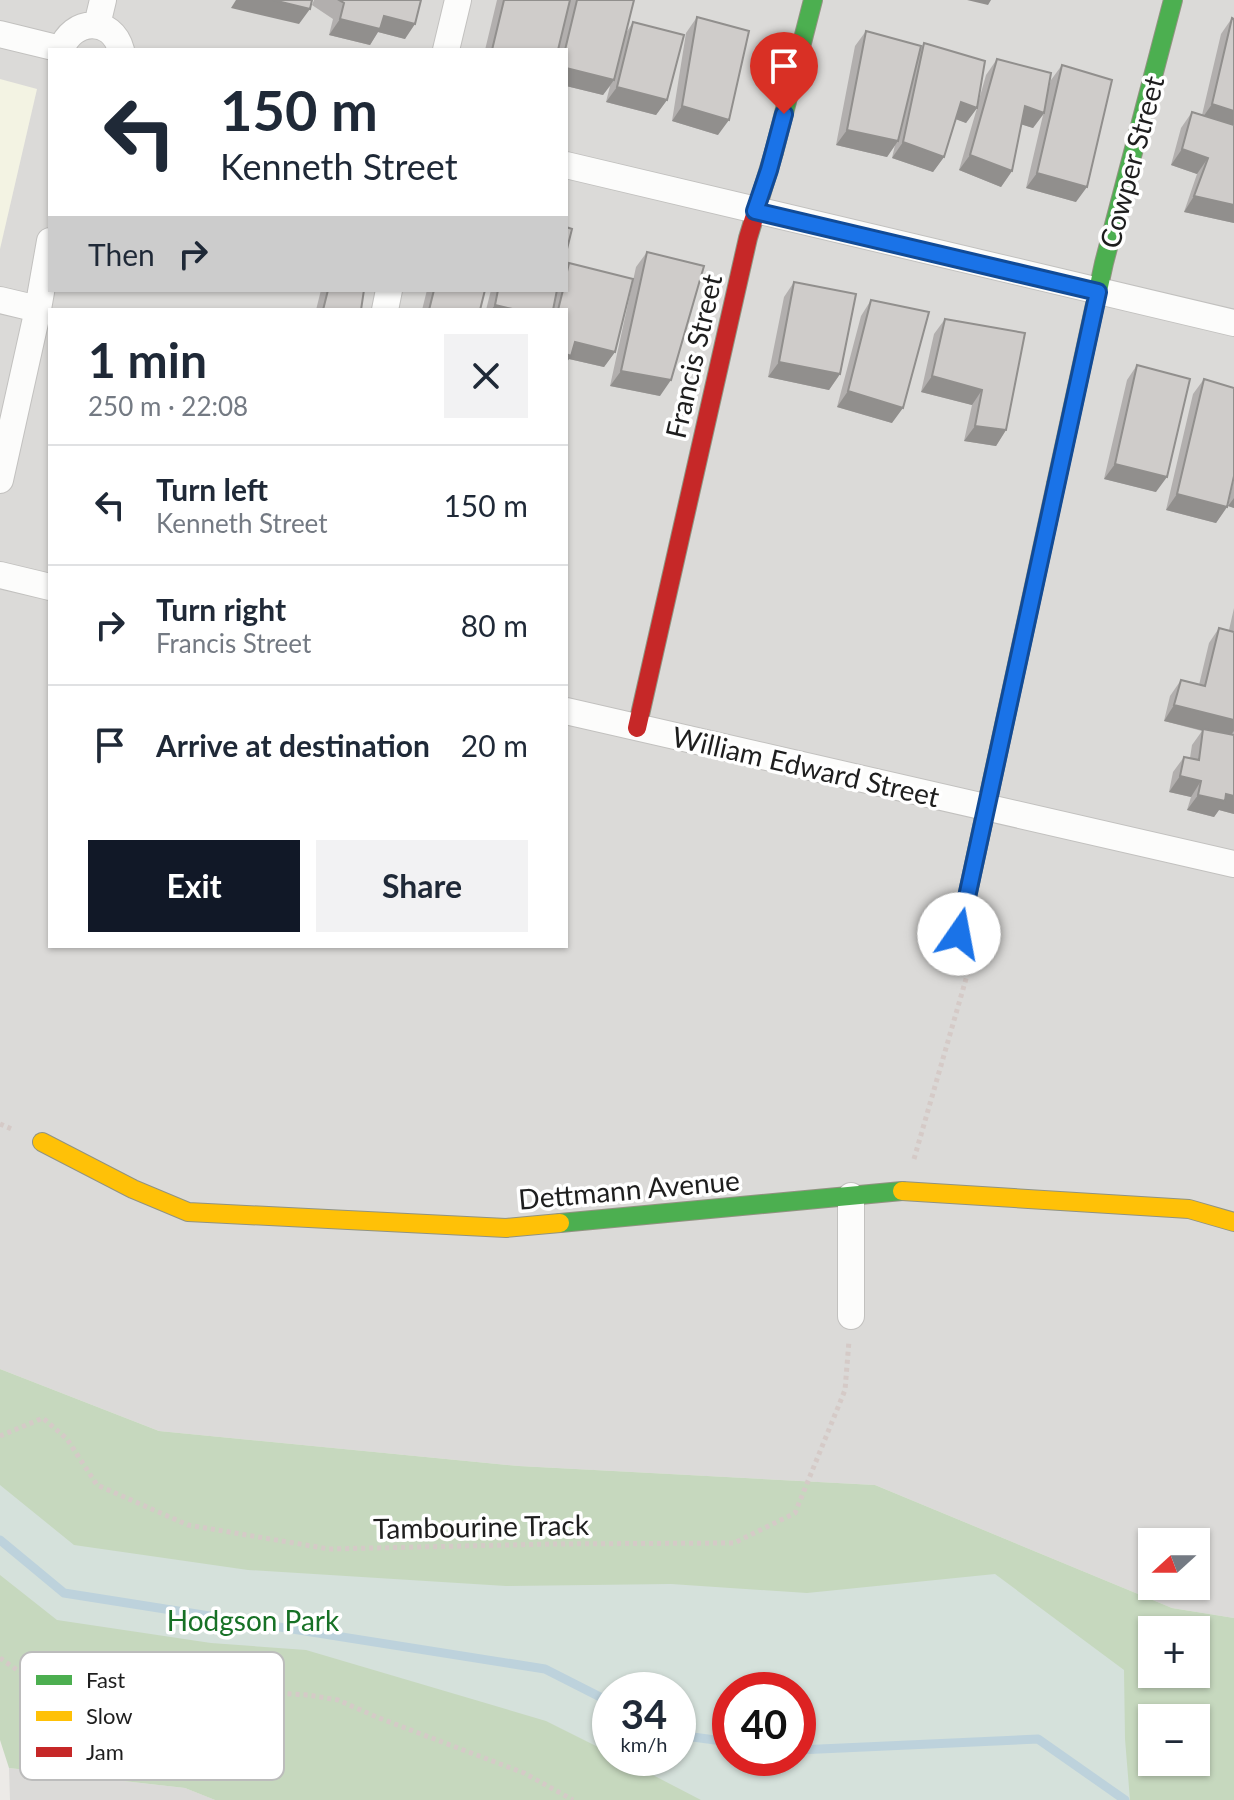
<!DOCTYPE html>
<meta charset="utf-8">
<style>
:root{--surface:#fff;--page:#f2f2f3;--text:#1f2937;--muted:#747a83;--line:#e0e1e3;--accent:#111827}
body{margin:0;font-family:Lato,sans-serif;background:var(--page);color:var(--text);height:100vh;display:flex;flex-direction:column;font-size:30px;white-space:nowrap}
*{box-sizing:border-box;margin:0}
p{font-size:26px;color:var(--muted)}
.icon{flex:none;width:44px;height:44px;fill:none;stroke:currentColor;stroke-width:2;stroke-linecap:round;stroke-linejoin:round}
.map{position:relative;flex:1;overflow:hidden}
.drawer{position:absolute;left:48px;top:308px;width:520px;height:640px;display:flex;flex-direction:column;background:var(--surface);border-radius:0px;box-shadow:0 2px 6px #0004}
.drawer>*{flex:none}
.guide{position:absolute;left:48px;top:48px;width:520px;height:244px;border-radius:0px;box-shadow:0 2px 6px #0004;background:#fff;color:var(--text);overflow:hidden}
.needle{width:52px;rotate:249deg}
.tools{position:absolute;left:1138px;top:1528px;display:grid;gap:16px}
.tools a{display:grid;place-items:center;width:72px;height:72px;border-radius:0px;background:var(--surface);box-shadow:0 2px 6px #0004;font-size:40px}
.speed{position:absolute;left:592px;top:1672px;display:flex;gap:16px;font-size:40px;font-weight:700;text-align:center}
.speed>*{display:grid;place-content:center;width:104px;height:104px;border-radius:50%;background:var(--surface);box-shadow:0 2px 6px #0004;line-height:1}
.speed small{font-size:20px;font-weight:400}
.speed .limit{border:12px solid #d22;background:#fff;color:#111}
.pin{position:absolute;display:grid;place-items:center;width:68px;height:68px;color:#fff;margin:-82px -34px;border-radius:50% 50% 50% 0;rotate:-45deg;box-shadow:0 0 8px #0007}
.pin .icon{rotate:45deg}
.me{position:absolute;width:88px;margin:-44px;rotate:12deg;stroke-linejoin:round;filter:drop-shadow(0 0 6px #0008)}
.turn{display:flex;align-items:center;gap:28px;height:168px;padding:0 40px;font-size:36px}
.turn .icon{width:104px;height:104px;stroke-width:2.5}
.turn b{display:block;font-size:56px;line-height:68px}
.then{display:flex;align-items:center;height:76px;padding:0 40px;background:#0003;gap:16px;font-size:30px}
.round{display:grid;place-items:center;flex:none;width:84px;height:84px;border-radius:0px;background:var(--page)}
.head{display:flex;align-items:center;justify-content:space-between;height:136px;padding:0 40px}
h1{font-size:48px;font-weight:700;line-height:60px}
.button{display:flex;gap:16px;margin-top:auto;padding:16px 40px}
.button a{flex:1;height:92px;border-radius:0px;background:var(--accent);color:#fff;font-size:32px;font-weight:700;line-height:92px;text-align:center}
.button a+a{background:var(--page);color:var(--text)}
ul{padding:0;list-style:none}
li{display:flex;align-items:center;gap:24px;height:120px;padding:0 40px;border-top:2px solid var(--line)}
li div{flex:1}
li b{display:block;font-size:30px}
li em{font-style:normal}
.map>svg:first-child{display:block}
</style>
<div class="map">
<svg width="1234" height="1800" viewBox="0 0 1234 1800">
<rect width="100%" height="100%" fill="#eceae7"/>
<path fill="#dbdad8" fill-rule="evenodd" d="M0,0H1234V1618L1172,1608L875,1485L519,1466L159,1431L0,1369ZM50,50H566V290H50ZM50,310H566V946H50ZM1152,1542H1196V1586H1152Z
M9,1768L185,1788L215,1800H10Z"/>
<path fill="#f3f3e3" d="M0,79L37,89L0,249Z"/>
<path fill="#c6d8be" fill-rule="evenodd" d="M0,1369L159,1431L519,1466L875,1485L1172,1608L1234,1618V1800H215L185,1788L9,1768L0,1740ZM1152,1630H1196V1674H1152ZM610,1690H678V1758H610ZM730,1690H798V1758H730ZM1152,1718H1196V1762H1152Z"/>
<path fill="#d5e1db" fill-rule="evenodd" d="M0,1485L74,1545L248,1570L506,1586L671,1584L807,1593L995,1574L1124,1670L1125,1739L1130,1800H701L620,1758H678V1690H610V1753L546,1721L306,1650L211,1643L57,1620L0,1575ZM730,1690H798V1758H730Z"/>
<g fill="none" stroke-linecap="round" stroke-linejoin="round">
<path stroke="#bdd2dc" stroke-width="9" d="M0,1540L64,1593L545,1669L610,1702
M678,1735L730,1742
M798,1750L1038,1739L1125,1800"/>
<g stroke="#c2c1bf" stroke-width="28">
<path id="street" d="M97,25L103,0
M0,34L61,49
M61,50C72,18 112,16 121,50
M446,50L458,0
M566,165L1234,323
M0,300L38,309
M385,310L389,290
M0,480L38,309L50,241
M0,575L50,587
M566,711L1234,864
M851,1196V1316"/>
</g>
<g stroke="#919381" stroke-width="20">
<path id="fast" d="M774,152L813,0
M1056,484L1104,263L1173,0
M560,1223L902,1191"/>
</g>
<g stroke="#919381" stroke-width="20">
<path id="slow" d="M42,1142L133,1189L188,1212L506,1228L560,1223
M902,1191L1189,1209L1234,1222"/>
</g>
<g stroke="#919381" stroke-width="20">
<path id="jam" d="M637,728L748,238L774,152
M959,934L1056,484"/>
</g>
<path stroke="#d5cac7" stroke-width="5" stroke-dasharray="4 4" stroke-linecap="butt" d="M0,1124L14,1130
M914,1159L970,965
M0,1436L43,1418L67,1439L97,1485L188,1525L329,1549L553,1544L734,1543L795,1513L845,1390L849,1341
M0,1658L48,1692L128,1712L164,1715L234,1695L259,1692L308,1695L338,1700L379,1718L524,1773L573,1800"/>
<use href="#street" stroke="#fcfcfb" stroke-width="26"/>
<use href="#fast" stroke="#4caf50" stroke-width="18"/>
<use href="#slow" stroke="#ffc107" stroke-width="18"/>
<use href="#jam" stroke="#c62828" stroke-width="18"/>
</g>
<path fill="#b2afae" d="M314,0H421L405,39L378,32L370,45L329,35L333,19L312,5Z
M497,0H634L626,33L633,22L667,100L656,115L606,102L610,86L603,95L566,86V50H485Z
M697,17L718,135L672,121L686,33Z
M1232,18L1234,223L1184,212L1197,174L1171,165L1181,128L1192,112L1202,115L1221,34Z
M866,31L921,48L924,43L977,107L986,75L997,59L1047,95L1051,80L1062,65L1076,202L1026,188L1043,115L1033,128L1021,124L1012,171L1001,187L959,170L977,108L966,123L956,119L944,157L933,172L892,158L895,145L887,157L836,145L855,46Z
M647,252L660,396L610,386L636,267Z
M569,263L615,352L604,367L569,359L566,363V310H486L491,290H566V267Z
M794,282L840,374L829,390L768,377L784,297Z
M321,290H364L361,310H316Z
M427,290H485L480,310H422Z
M871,300L892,423L837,407L861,316Z
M945,319L1006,430L996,446L964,441L972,405L921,392L934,334Z
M1137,365L1156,492L1104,479L1127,380Z
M1204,379L1227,507L1216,523L1166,510L1193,394Z
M1234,479V508L1228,506Z
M1234,608V814L1219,810L1214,817L1187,810L1191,797L1169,792L1173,772L1184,757L1190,758L1192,745L1202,731L1164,721L1170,696L1181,680L1199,685L1209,643L1219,628L1229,630Z"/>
<path fill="#918f8d" d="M236,0H273L310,9L299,24L231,8Z
M967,0H991L988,5Z
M384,16L415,24L405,39L378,32L370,45L329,35L340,19Z
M566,68L614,80L603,95L566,86Z
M617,87L667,100L656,115L606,102Z
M961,102L977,108L966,123L950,117Z
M1212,104L1234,111V130L1201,120Z
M682,106L729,120L718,135L672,121Z
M1025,106L1044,113L1033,128L1014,122Z
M847,130L898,141L887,157L836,145Z
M903,142L944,157L933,172L892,158Z
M1182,149L1208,158L1197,174L1171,165Z
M970,155L1012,171L1001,187L959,170Z
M1037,173L1087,187L1076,202L1026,188Z
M1194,196L1234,205V223L1184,212Z
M495,305L517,310H491Z
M575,342L615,352L604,367L569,359L566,363V354Z
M779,362L840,374L829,390L768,377Z
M621,371L671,380L660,396L610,386Z
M932,376L982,390L972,405L921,392Z
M848,391L903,408L892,423L837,407Z
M975,426L1006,430L996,446L964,441Z
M1115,464L1167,477L1156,492L1104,479Z
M1177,494L1227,507L1216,523L1166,510Z
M1234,498V508L1228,506Z
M1174,705L1234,720V731L1229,737L1164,721Z
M1180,776L1201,781L1191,797L1169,792Z
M1226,794L1234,796V814L1219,810L1214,817L1187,810L1198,795Z"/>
<path fill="#cfccca" stroke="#918f8d" stroke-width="2" d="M273,0H312L310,9Z
M339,0H421L415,24L384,16L380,29L340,19L344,3Z
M504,0H570L558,50H492Z
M577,0H634L614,80L566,68V50H565Z
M697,17L749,31L729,120L682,106Z
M1232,18L1234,19V111L1212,104Z
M633,22L684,35L667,100L617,87Z
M866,31L921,46L898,141L847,130Z
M924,43L985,61L977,108L961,102L944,157L903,142Z
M997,59L1051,73L1044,113L1025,106L1012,171L970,155Z
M1062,65L1112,80L1087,187L1037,173Z
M1192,112L1234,125V205L1194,196L1208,158L1182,149Z
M566,227L572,229L566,253Z
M647,252L704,266L671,380L621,371Z
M569,263L633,279L615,352L575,342L571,356L566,354V310H558L563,290H566V276Z
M794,282L856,294L840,374L779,362Z
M328,290H364L361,310H323Z
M434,290H485L480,310H429Z
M498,290H557L553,310H517L495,305Z
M871,300L929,312L903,408L848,391Z
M945,319L1025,333L1006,430L975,426L982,390L932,376Z
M1137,365L1190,379L1167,477L1115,464Z
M1204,379L1234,388V476L1227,507L1177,494Z
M1219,628L1234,632V720L1174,705L1181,680L1205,686Z
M1203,729L1234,735V796L1226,794L1225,801L1198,795L1201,781L1180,776L1184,757L1199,760Z"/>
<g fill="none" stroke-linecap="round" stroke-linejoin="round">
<g stroke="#114b97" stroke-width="20">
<path id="route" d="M784,114L769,170L755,211L1098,292L959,934"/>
</g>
<use href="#route" stroke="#1a73e8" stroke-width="14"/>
</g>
<g text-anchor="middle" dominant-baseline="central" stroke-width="7" stroke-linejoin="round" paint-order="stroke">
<g font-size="28" fill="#1e1e1e" stroke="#fff">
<text transform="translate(1131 162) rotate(-75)">Cowper Street</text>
<text transform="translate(693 356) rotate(-77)">Francis Street</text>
<text transform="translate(806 766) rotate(13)">William Edward Street</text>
<text transform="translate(629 1189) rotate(-5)">Dettmann Avenue</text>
<text transform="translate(481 1526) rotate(-1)">Tambourine Track</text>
</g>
<g font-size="28" fill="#177126" stroke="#fff">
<text x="253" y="1620">Hodgson Park</text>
</g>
</g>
<rect x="20" y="1652" width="264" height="128" rx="12" fill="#fff" stroke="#bcbcbc" stroke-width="2"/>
<rect x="36" y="1675" width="36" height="10" fill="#4caf50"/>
<rect x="36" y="1711" width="36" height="10" fill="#ffc107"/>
<rect x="36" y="1747" width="36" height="10" fill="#c62828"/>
<g font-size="22" fill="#1e1e1e">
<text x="86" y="1688">Fast</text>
<text x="86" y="1724">Slow</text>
<text x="86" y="1760">Jam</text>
</g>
</svg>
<div class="tools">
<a><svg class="needle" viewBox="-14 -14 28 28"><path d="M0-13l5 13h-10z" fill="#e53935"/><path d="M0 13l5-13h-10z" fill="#747a83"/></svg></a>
<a>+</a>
<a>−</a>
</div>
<div class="speed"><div>34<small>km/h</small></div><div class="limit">40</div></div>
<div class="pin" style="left:784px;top:114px;background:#d93025"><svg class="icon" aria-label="arrive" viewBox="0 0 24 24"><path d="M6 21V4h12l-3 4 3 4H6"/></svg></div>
<svg class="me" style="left:959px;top:934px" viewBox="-20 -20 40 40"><circle r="19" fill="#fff"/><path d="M0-13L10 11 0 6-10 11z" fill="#1a73e8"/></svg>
<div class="guide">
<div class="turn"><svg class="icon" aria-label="left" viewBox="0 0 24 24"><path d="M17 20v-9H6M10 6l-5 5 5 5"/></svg><div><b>150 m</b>Kenneth Street</div></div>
<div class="then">Then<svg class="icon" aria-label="right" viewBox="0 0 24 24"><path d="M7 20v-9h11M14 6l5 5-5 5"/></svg></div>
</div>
<section class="drawer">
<div class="head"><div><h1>1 min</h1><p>250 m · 22:08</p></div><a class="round"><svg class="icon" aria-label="close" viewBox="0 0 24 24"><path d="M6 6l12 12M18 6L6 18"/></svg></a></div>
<ul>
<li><svg class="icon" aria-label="left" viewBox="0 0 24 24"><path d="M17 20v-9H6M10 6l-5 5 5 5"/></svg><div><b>Turn left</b><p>Kenneth Street</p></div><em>150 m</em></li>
<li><svg class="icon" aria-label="right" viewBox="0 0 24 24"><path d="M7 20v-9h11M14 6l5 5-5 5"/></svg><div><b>Turn right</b><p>Francis Street</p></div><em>80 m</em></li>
<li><svg class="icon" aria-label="arrive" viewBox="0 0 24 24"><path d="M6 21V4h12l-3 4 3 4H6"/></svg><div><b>Arrive at destination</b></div><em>20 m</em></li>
</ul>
<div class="button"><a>Exit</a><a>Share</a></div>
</section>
</div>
